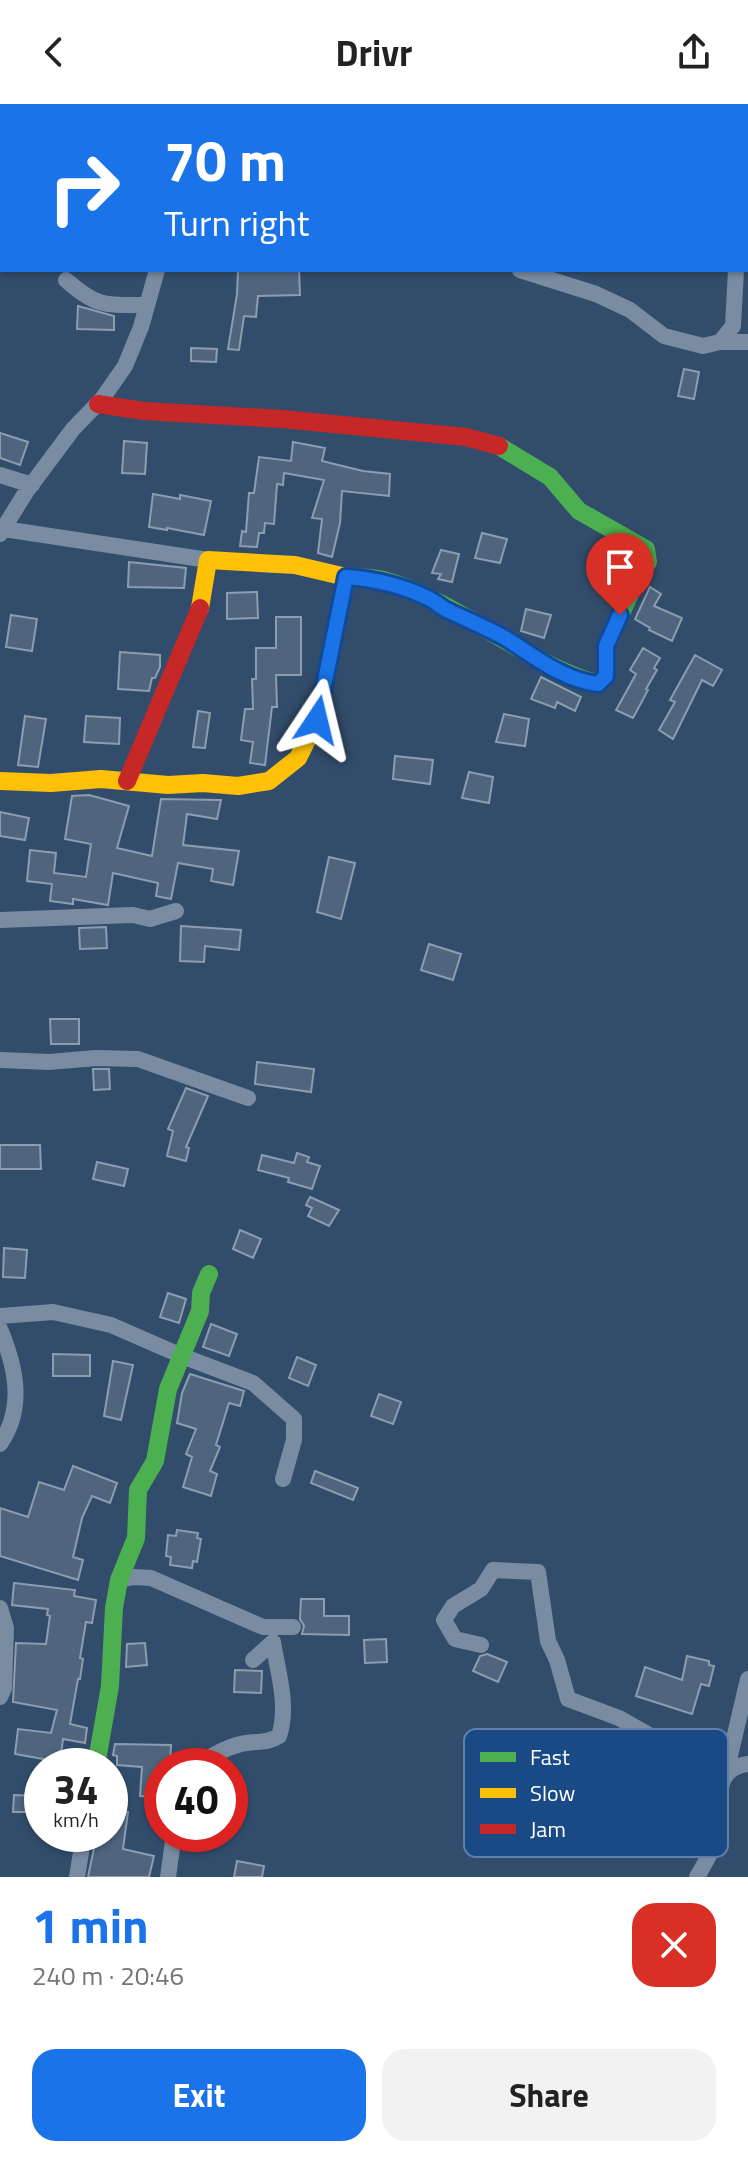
<!DOCTYPE html>
<meta charset="utf-8">
<style>
:root{--surface:#fff;--page:#f2f2f2;--text:#222;--muted:#767676;--accent:#1a73e8}
body{margin:0;font-family:"Titillium Web",sans-serif;background:var(--page);color:var(--text);height:100vh;display:flex;flex-direction:column;font-size:30px;white-space:nowrap}
*{box-sizing:border-box;margin:0}
p{font-size:26px;color:var(--muted)}
.icon{flex:none;width:44px;height:44px;fill:none;stroke:currentColor;stroke-width:2;stroke-linecap:round;stroke-linejoin:round}
.map{position:relative;height:1773px;overflow:hidden}
.sheet{display:flex;flex-direction:column;background:var(--surface);flex:1}
.sheet>*{flex:none}
.banner{position:absolute;left:0px;top:0px;width:748px;height:168px;box-shadow:0 2px 6px #0004;background:#1a73e8;color:#fff;overflow:hidden}
.speed{position:absolute;left:24px;top:1644px;display:flex;gap:16px;font-size:40px;font-weight:700;text-align:center}
.speed>*{display:grid;place-content:center;width:104px;height:104px;border-radius:50%;background:var(--surface);box-shadow:0 2px 6px #0004;line-height:1}
.speed small{font-size:20px;font-weight:400}
.speed .limit{border:12px solid #d22;background:#fff;color:#111}
.pin{position:absolute;display:grid;place-items:center;width:68px;height:68px;color:#fff;margin:-82px -34px;border-radius:50% 50% 50% 0;rotate:-45deg;box-shadow:0 0 8px #0007}
.pin .icon{rotate:45deg}
.me{position:absolute;width:88px;margin:-44px;rotate:10deg;stroke-linejoin:round;filter:drop-shadow(0 0 6px #0008)}
.turn{display:flex;align-items:center;gap:28px;height:168px;padding:0 32px;font-size:36px}
.turn .icon{width:104px;height:104px;stroke-width:2.5}
.turn b{display:block;font-size:56px;line-height:68px}
.round{display:grid;place-items:center;flex:none;width:84px;height:84px;border-radius:24px;background:var(--page)}
.overview{display:flex;align-items:center;justify-content:space-between;height:136px;padding:0 32px}
h1{font-size:48px;font-weight:700;line-height:60px;color:var(--accent)}
.action{display:flex;gap:16px;margin-top:auto;padding:16px 32px}
.action a{flex:1;height:92px;border-radius:24px;background:var(--accent);color:#fff;font-size:32px;font-weight:700;line-height:92px;text-align:center}
.action a+a{background:var(--page);color:var(--text)}
header{display:flex;justify-content:space-between;align-items:center;height:104px;padding:0 32px;background:var(--surface);font-size:36px;font-weight:700}
.map>svg:first-child{display:block}
</style>
<header><svg class="icon" aria-label="back" viewBox="0 0 24 24"><path d="M15 5l-7 7 7 7"/></svg>Drivr<svg class="icon" aria-label="share" viewBox="0 0 24 24"><path d="M12 15V3M7 8l5-5 5 5M5 13v7h14v-7"/></svg></header>
<div class="map">
<svg width="748" height="1773" viewBox="0 0 748 1773">
<rect width="100%" height="100%" fill="#324d6c"/>
<path fill="#4f647d" stroke="#8c9db0" stroke-width="2" d="M238,166H299L300,191L258,192L256,213L244,212L239,246L228,245L237,190Z
M78,202L114,212V226L77,225Z
M191,244L217,245L216,258L191,257Z
M684,265L699,268L694,295L678,292Z
M0,329L28,338L20,361L0,354Z
M124,337L147,339L145,370L122,369Z
M293,338L325,344L322,357L363,367L390,370L389,392L342,387L340,419L332,453L318,449L322,415L312,414L324,376L284,369L283,381L277,380L274,420L265,419L264,429H259L257,443L240,442L242,427L246,428L249,389H254L259,353L291,357Z
M153,390L180,395V391L211,397L204,431L167,424V426L149,423Z
M482,429L507,435L500,459L475,454Z
M441,446L459,450L452,478L438,475L441,470L432,469Z
M129,458L186,464L184,484L128,483Z
M650,483L661,490L654,502L682,514L672,537L649,526L650,524L635,515Z
M257,488L258,514L227,515V489Z
M526,505L551,511L544,534L521,527Z
M11,511L37,515L32,547L6,543Z
M276,513H301V571H276L277,603H272L265,661L250,659L253,638L241,636L245,605H253L252,575H256V544H276Z
M643,544L660,554L654,564L657,566L646,585L648,586L633,614L616,606L636,570L630,566Z
M120,548L160,551V563L155,574H152L149,587L118,585Z
M695,551L722,566L713,582L702,576L673,635L659,626L675,598L670,596Z
M541,573L581,593L575,607L557,598L555,604L531,595Z
M198,607L210,609L205,644L193,643Z
M504,610L529,615L525,642L496,638Z
M25,612L46,615L38,663L18,661Z
M86,612L120,614L119,640L84,638Z
M395,652L433,656L430,680L393,675Z
M469,668L493,673L489,699L462,694Z
M89,691L129,702L117,744L152,752L161,695L221,696L217,715L187,710L183,741L239,747L233,781L211,777L213,765L178,759L171,795L156,792L158,779L113,769L108,801L73,795V800L50,797L52,780L27,777L30,746L56,749L54,769L86,773L91,740L65,735L72,692Z
M0,708L29,714L25,736L0,732Z
M329,753L355,759L341,815L317,808Z
M181,822L241,826L239,846L205,842L204,858L180,857Z
M106,823L107,844L80,845L79,824Z
M429,840L461,850L453,876L421,866Z
M50,915H79V940H51Z
M257,958L314,965L311,988L255,980Z
M93,965H109L110,985L94,986Z
M186,984L208,992L186,1043L189,1044L186,1057L167,1052L173,1027L168,1025Z
M0,1041H40L41,1065H0Z
M297,1049L309,1053L307,1058L320,1062L312,1085L288,1078L289,1074L258,1066L262,1051L294,1059Z
M97,1058L128,1065L124,1082L93,1075Z
M310,1093L339,1106L329,1122L308,1112L312,1104L306,1101Z
M240,1126L261,1135L253,1154L233,1145Z
M4,1144L27,1146L25,1174L3,1173Z
M168,1189L186,1195L179,1219L160,1213Z
M211,1220L237,1230L229,1252L203,1243Z
M53,1250L90,1251V1272H53Z
M297,1253L316,1261L308,1282L289,1274Z
M113,1257L133,1261L121,1316L104,1312Z
M190,1270L244,1287L240,1302L229,1299L216,1341L220,1343L210,1367L217,1370L211,1392L183,1383L192,1353L186,1350L196,1325L177,1319L182,1289Z
M379,1290L401,1298L393,1320L371,1312Z
M73,1362L117,1379L110,1399L92,1392L82,1414L73,1453L83,1456L78,1476L0,1452V1404L28,1413L39,1378L64,1386Z
M315,1367L358,1384L353,1396L311,1379Z
M177,1426L198,1429L197,1434L201,1435L197,1458L193,1457L192,1464L170,1461L171,1453L166,1452L168,1431L176,1432Z
M14,1479L75,1486L74,1492L96,1496L92,1519L86,1518L80,1554L83,1555L80,1575H78L70,1620L87,1624L85,1639L63,1635L60,1658L15,1650L18,1625L51,1629L57,1606L13,1598L16,1539L46,1540L50,1512L47,1511L48,1505L12,1501Z
M301,1495H324V1512H349V1531L302,1530L304,1522L300,1515Z
M386,1535L387,1558L365,1559L364,1536Z
M145,1539L147,1561L126,1563L127,1540Z
M487,1550L507,1558L498,1578L473,1567L480,1552Z
M687,1552L709,1557V1561L714,1562L709,1582L701,1580L692,1610L636,1592L645,1563L682,1576Z
M235,1566L262,1567L261,1589L234,1588Z
M115,1640L171,1641L170,1662H162V1693L140,1692L142,1663L117,1661V1652L113,1651Z
M14,1691L37,1692V1708H13Z
M110,1705L128,1708L123,1745L154,1752L149,1773H88L97,1730H110Z
M237,1757L264,1762L262,1773H234Z"/>
<g fill="none" stroke-linecap="round" stroke-linejoin="round">
<path stroke="#798ca2" stroke-width="16" d="M118,2L135,0
M175,2V0
M0,42L2,41
M746,72L748,59
M746,93L748,94
M520,166L596,190L630,206L664,232L703,242L720,238L733,222L736,166
M66,176C97,204 107,201 147,201
M720,238H748
M0,371L32,381
M4,425L208,456
M0,430L26,388L73,325L102,295L125,262L141,223L157,166
M0,816L133,811L150,815L176,807
M0,956L49,958L96,954L138,955L248,994
M0,1212L53,1208L111,1221L182,1252L253,1279L294,1315V1336L283,1375
M0,1225C16,1263 25,1304 0,1340
M119,1476L134,1473L151,1474L263,1523H293
M0,1504L6,1524L4,1584L0,1593
M481,1541L455,1535L444,1516L453,1502L481,1485L493,1466L538,1468L548,1537L557,1556L568,1595L619,1614L663,1639L730,1652
M728,1660L748,1575
M197,1662C212,1651 228,1642 246,1639C259,1637 268,1639 279,1632C289,1602 278,1569 273,1538L253,1556
M77,1773L84,1730
M168,1773L174,1730
M697,1773C704,1761 713,1746 717,1733C724,1705 708,1665 748,1660"/>
<path stroke="#4caf50" stroke-width="18" d="M346,473C358,474 371,473 383,476C460,498 522,558 598,580L606,572V542L636,477L648,458L646,445L579,407L550,373L499,342
M96,1662L110,1582L114,1504L119,1476L136,1434L138,1386L155,1357L168,1285L200,1207L201,1189L209,1170"/>
<path stroke="#ffc107" stroke-width="18" d="M0,677L51,679L101,675L168,681L203,679L238,682L269,677L298,654L317,616L346,473L295,461L208,456L200,504"/>
<path stroke="#c62828" stroke-width="18" d="M98,300L144,307L282,315L466,333L499,342
M127,677L200,504"/>
</g>
<g fill="none" stroke-linecap="round" stroke-linejoin="round">
<g stroke="#114b97" stroke-width="20">
<path id="route" d="M317,616L346,473C376,475 401,481 428,494C436,498 442,504 449,507C468,516 487,524 505,534C534,552 563,576 598,580L606,572V542L620,511"/>
</g>
<use href="#route" stroke="#1a73e8" stroke-width="14"/>
</g>
<rect x="464" y="1625" width="264" height="128" rx="12" fill="#1a4a85" stroke="#5f80aa" stroke-width="2"/>
<rect x="480" y="1648" width="36" height="10" fill="#4caf50"/>
<rect x="480" y="1684" width="36" height="10" fill="#ffc107"/>
<rect x="480" y="1720" width="36" height="10" fill="#c62828"/>
<g font-size="22" fill="#fff">
<text x="530" y="1661">Fast</text>
<text x="530" y="1697">Slow</text>
<text x="530" y="1733">Jam</text>
</g>
</svg>
<div class="speed"><div>34<small>km/h</small></div><div class="limit">40</div></div>
<div class="pin" style="left:620px;top:511px;background:#d93025"><svg class="icon" aria-label="arrive" viewBox="0 0 24 24"><path d="M6 21V4h12l-3 4 3 4H6"/></svg></div>
<svg class="me" style="left:317px;top:616px" viewBox="-20 -20 40 40"><path d="M0-17L14 15 0 8-14 15z" fill="#1a73e8" stroke="#fff" stroke-width="4"/></svg>
<div class="banner">
<div class="turn"><svg class="icon" aria-label="right" viewBox="0 0 24 24"><path d="M7 20v-9h11M14 6l5 5-5 5"/></svg><div><b>70 m</b>Turn right</div></div>
</div>
</div>
<section class="sheet">
<div class="overview"><div><h1>1 min</h1><p>240 m · 20:46</p></div><a class="round" style="background:#d93025;color:#fff"><svg class="icon" aria-label="close" viewBox="0 0 24 24"><path d="M6 6l12 12M18 6L6 18"/></svg></a></div>
<div class="action"><a>Exit</a><a>Share</a></div>
</section>
